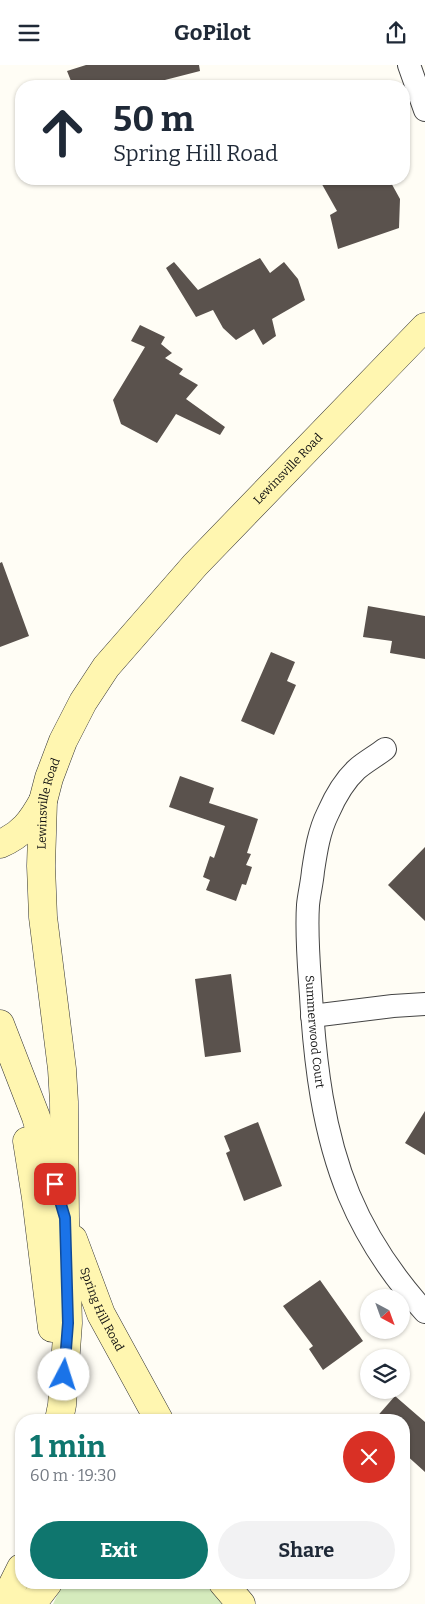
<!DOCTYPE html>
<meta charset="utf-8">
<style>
:root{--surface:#fff;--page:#f2f2f3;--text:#1f2937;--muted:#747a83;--accent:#0f766e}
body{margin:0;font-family:Bitter,serif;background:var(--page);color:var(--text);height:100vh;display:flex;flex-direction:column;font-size:19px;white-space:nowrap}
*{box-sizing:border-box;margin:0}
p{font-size:16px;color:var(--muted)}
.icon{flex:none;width:28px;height:28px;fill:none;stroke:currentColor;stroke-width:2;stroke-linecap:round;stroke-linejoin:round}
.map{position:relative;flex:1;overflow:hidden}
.sheet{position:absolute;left:15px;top:1349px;width:395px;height:175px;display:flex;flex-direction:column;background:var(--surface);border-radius:20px;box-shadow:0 1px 4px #0004}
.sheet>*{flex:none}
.hud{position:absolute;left:15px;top:15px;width:395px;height:105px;border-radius:20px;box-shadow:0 1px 4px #0004;background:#fff;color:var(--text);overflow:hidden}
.needle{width:32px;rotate:139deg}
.buttons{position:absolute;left:360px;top:1224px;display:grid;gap:10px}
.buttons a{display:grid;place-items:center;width:50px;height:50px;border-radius:50%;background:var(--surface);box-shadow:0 1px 4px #0004;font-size:25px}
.pin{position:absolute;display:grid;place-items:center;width:42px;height:42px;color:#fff;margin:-21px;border-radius:10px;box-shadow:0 2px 8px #0006}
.me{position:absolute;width:55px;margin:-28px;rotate:5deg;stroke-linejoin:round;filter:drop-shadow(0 0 4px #0008)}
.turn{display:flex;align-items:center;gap:18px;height:105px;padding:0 15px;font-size:22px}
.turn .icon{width:65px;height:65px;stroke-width:2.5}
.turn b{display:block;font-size:35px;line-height:42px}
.round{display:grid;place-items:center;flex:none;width:52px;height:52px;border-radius:26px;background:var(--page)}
.overview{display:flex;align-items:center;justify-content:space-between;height:85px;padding:0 15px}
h1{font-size:30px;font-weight:700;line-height:38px;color:var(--accent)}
.button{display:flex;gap:10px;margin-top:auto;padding:10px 15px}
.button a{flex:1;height:58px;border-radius:30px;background:var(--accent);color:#fff;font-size:20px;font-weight:700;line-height:58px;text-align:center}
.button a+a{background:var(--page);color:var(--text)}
header{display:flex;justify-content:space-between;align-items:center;height:65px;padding:0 15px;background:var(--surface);font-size:22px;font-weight:700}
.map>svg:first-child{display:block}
</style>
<header><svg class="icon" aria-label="menu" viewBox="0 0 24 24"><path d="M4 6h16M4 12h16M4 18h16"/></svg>GoPilot<svg class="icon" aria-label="share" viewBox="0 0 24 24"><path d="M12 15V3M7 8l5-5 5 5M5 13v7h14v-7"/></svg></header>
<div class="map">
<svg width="425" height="1539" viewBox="0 0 425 1539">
<rect width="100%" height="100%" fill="#fffdf5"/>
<path fill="#d5ebbd" d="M63,1518H217L229,1539H53Z"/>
<path fill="#5a524d" d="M86,0H199L200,6L161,16L163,21H73L67,6Z
M319,114H389L400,134L399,163L338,184L330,150L337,146Z
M260,193L270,208L284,197L298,214L305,235L272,254L276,271L263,280L254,264L236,275L223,263L213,245L196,252L166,203L174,197L198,225Z
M140,260L165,272L161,279L172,288L165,293L183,304L179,309L198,320L186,334L225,362L220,370L176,349L157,378L121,359L113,335L145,282L131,276Z
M2,497L29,571L0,582V498Z
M368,541L425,551V594L390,588L392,576L363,572Z
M271,587L295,597L287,616L296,620L274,670L241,656Z
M180,711L214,723L209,738L258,754L247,788L251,789L246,800L252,802L246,820L242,819L236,836L206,825L210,815L203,812L210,791L214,793L225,761L169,742Z
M425,782V856L388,820Z
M231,909L241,987L205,992L195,914Z
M425,1046V1090L405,1078Z
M258,1057L282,1121L244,1136L226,1088L230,1086L224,1071Z
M320,1215L363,1276L323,1305L309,1284L313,1281L283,1241Z
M395,1331L425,1357V1407L404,1388V1355H374Z"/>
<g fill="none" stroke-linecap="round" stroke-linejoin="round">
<g stroke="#444" stroke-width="24">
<g id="minor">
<path d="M409,0L425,45"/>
<path id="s1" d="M385,684C376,691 365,697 357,704C344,716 335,732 328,748C319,766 316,786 313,806C312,818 309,829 308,840C306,870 309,901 311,931C315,998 323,1067 349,1130C367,1173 394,1213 425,1247"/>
<path d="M312,951L393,941L425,939"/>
</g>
</g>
<g stroke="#333" stroke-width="29">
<g id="secondary">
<path d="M0,779C22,770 32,756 43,736"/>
<path d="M0,959L36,1052L56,1121"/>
<path d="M27,1076L36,1133L52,1263"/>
<path id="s2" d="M73,1174L101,1249L159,1355"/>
<path id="s3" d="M59,1355L62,1340L68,1258L65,1153L64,1037L62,1004L43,852L41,801L43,736L49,713L63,676L83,637L106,602L195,500L425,262"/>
<path d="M223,1518L241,1539"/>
<path d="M3,1539L21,1503"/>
<path d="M32,1539L48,1518"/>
</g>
</g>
<use href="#minor" stroke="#fff" stroke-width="22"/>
<use href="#secondary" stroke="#fff6b0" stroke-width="28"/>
</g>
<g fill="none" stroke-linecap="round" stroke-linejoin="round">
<g stroke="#114b97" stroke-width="12">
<path id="route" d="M55,1119L65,1153L68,1258L64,1310"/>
</g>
<use href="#route" stroke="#1a73e8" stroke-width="9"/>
</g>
<g text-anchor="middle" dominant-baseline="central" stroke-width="5" stroke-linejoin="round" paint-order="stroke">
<g font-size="12" fill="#111" stroke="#fff">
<text stroke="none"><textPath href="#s3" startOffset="1039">Lewinsville Road</textPath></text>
<text stroke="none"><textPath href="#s3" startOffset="619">Lewinsville Road</textPath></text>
<text stroke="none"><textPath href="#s1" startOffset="309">Summerwood Court</textPath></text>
<text stroke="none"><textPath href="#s2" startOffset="76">Spring Hill Road</textPath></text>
</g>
</g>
</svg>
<div class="buttons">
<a><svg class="needle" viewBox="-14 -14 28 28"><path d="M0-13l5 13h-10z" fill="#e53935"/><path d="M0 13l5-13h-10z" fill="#747a83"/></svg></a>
<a><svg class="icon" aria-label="layers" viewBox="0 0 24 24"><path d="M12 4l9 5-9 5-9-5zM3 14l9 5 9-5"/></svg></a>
</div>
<div class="pin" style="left:55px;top:1119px;background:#d93025"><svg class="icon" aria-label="arrive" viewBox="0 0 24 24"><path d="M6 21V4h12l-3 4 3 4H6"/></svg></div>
<svg class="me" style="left:64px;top:1310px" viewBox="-20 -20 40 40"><circle r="19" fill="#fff"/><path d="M0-13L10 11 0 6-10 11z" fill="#1a73e8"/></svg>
<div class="hud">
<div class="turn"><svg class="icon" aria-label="ahead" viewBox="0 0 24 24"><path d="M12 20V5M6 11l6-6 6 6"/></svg><div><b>50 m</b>Spring Hill Road</div></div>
</div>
<section class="sheet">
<div class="overview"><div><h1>1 min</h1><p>60 m · 19:30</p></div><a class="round" style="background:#d93025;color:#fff"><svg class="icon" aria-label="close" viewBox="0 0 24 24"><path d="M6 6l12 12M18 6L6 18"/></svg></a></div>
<div class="button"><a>Exit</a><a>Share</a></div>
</section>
</div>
